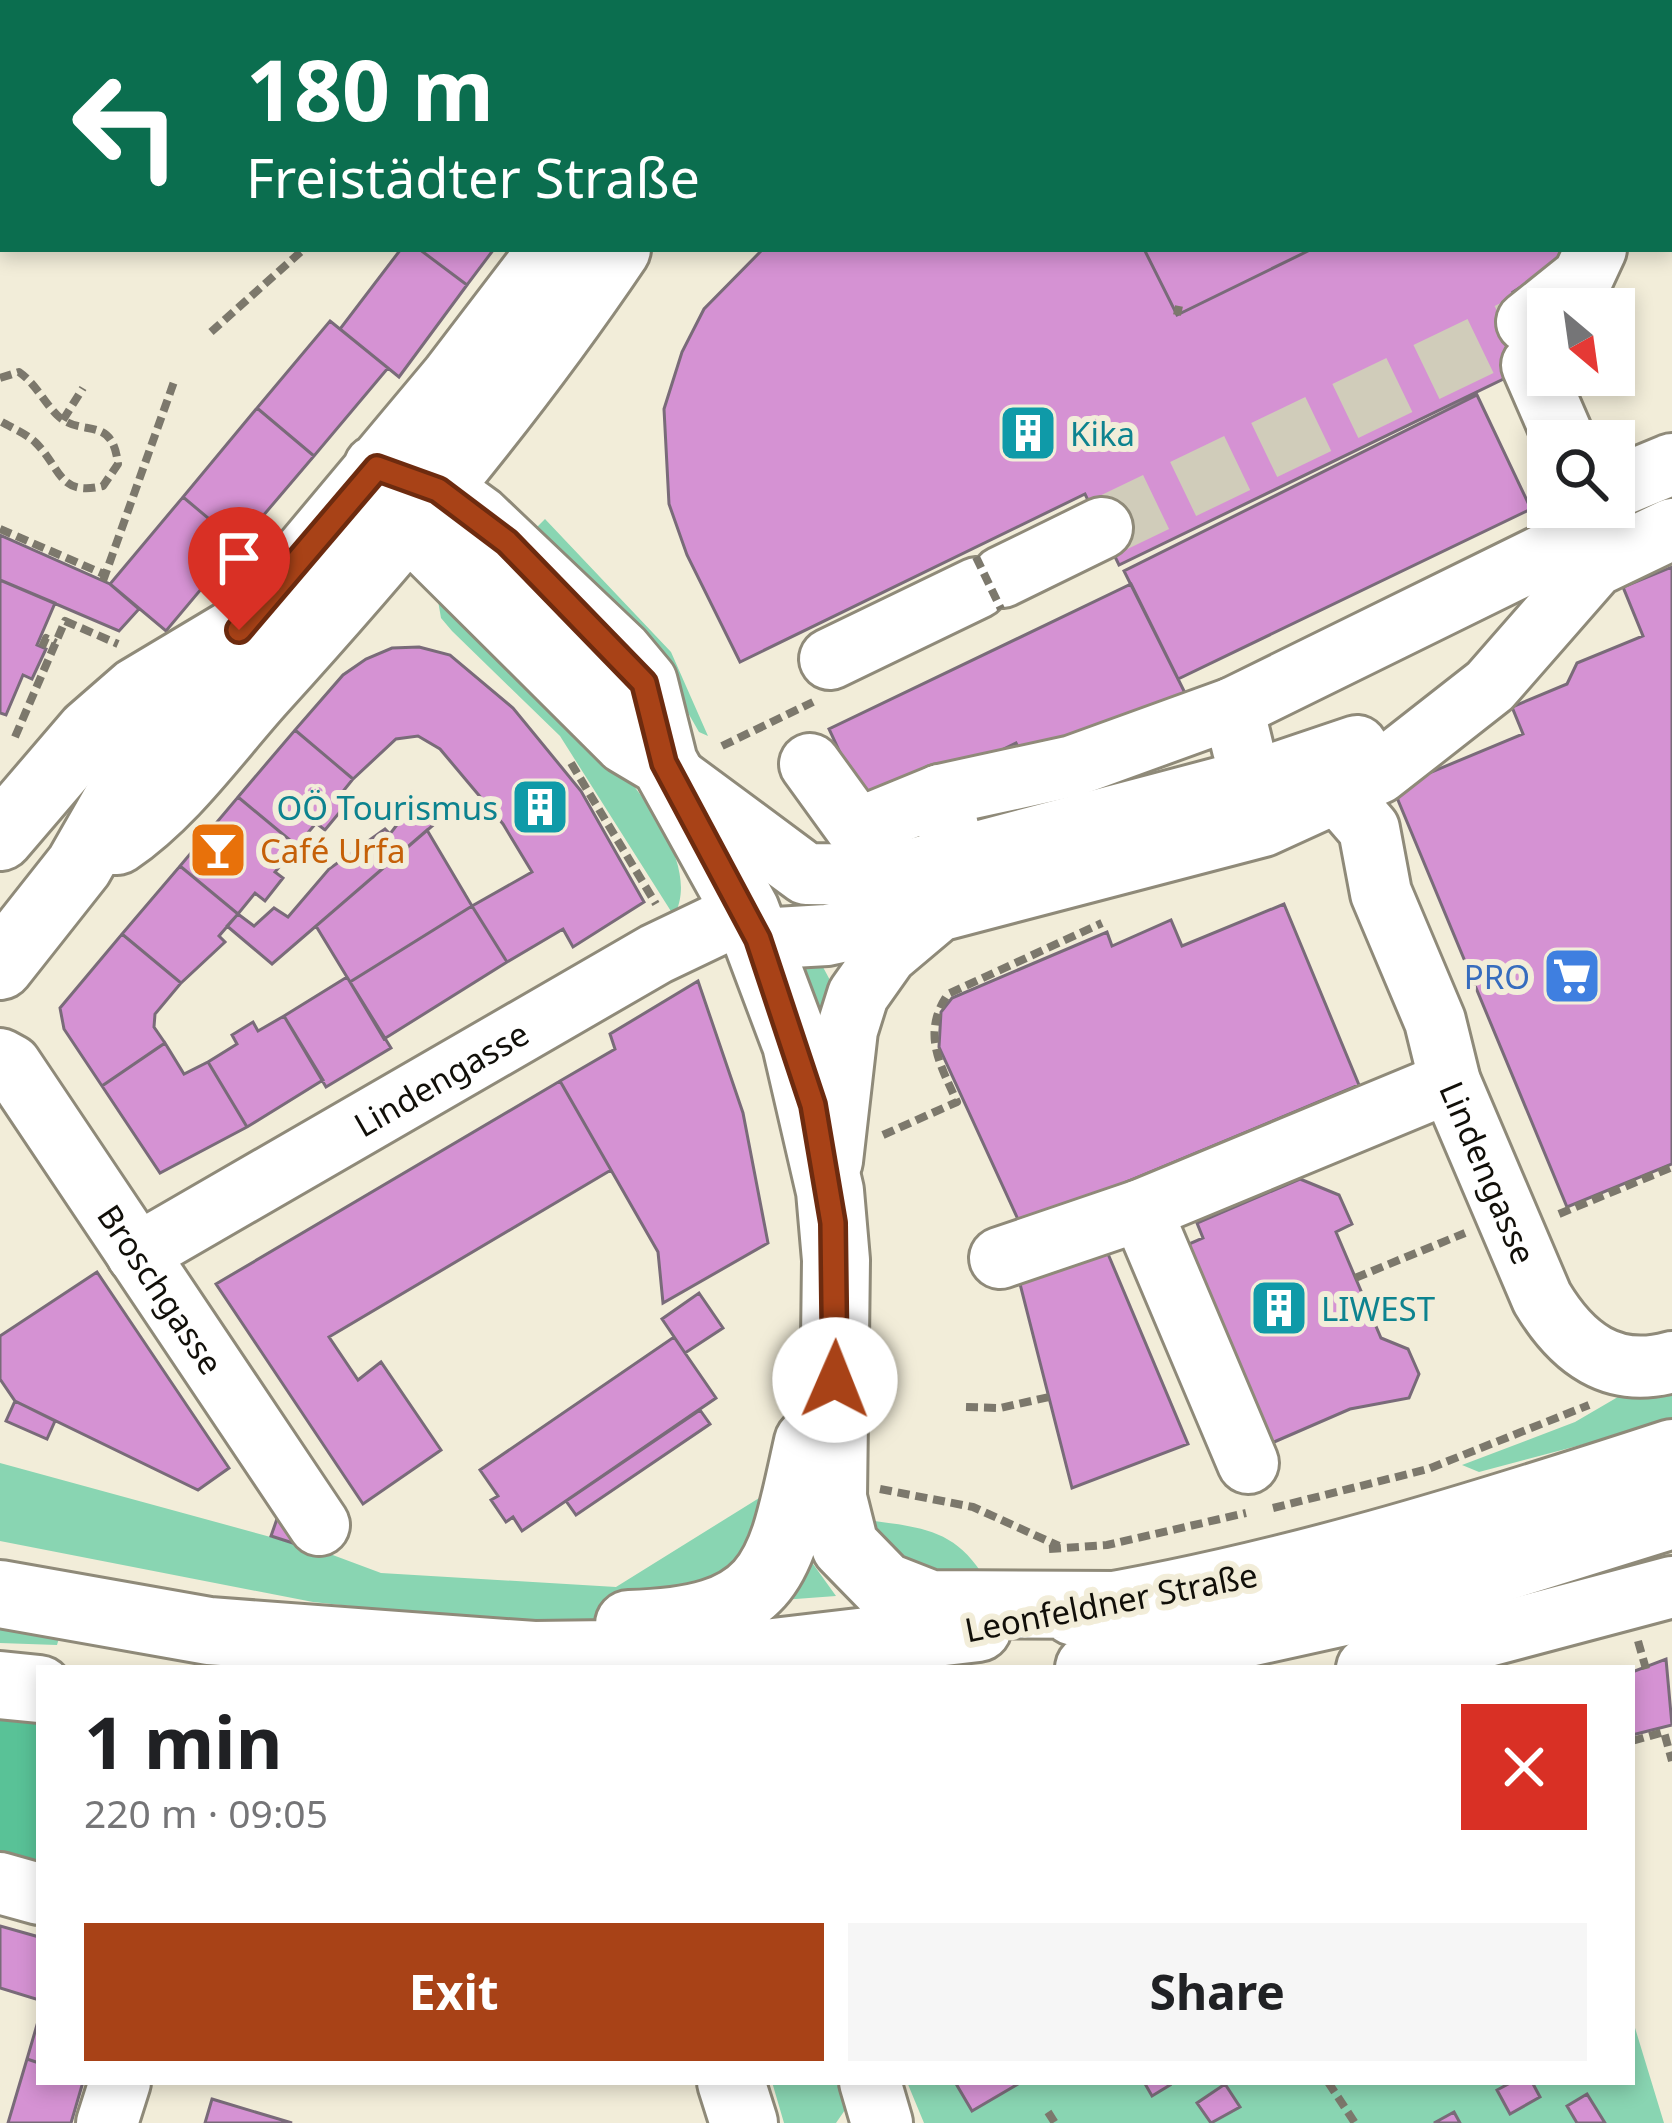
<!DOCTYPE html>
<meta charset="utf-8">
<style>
:root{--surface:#fff;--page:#f6f6f6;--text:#202124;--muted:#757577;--accent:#a84217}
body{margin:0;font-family:"Noto Sans",sans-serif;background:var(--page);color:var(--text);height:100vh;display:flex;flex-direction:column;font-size:45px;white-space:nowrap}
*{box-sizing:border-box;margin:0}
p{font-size:39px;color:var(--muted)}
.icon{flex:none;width:66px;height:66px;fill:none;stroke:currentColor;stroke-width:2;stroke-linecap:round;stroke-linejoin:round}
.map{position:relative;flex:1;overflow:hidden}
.sheet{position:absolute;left:36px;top:1665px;width:1599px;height:420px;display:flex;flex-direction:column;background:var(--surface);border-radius:0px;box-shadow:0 6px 18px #0003}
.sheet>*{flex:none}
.top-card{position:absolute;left:0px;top:0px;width:1674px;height:252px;box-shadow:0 6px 18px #0003;background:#0b6e4f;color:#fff;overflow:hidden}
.needle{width:78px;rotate:151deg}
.controls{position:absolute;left:1527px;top:288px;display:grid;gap:24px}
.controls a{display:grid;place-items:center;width:108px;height:108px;border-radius:0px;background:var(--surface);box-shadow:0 6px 18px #0003;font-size:60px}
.pin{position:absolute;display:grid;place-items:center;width:102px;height:102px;color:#fff;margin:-123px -51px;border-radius:50% 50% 50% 0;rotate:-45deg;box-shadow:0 0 12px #0007}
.pin .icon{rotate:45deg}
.me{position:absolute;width:132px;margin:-66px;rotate:1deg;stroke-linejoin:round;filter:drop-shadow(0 0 9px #0008)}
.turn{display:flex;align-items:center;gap:42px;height:252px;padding:0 48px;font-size:54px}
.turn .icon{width:156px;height:156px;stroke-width:2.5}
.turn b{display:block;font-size:84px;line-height:102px}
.round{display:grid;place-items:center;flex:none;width:126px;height:126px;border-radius:0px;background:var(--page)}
.headline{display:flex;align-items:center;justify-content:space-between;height:204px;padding:0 48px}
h1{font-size:72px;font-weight:700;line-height:90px}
.action{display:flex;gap:24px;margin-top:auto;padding:24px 48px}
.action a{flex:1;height:138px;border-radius:0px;background:var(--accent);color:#fff;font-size:48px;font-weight:700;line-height:138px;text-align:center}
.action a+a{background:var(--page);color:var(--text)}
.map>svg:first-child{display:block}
</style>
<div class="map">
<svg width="1672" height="2123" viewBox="0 0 1672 2123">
<rect width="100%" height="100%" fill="#f2edd9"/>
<path fill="#89d5b2" d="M545,519L671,652L708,736L699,732L647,641L536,528Z
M437,595C499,652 723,826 674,916L560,736L452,631L441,618Z
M817,956L838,995L825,1047L800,961Z
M1672,1384V1421L1479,1472L1462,1465L1575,1422L1635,1387Z
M0,1463L322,1551L381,1573L616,1587L772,1490L773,1503L713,1600L586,1624L434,1615L313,1602L0,1541Z
M867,1520C917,1527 952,1528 981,1572C924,1579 897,1568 867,1520Z
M808,1557L836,1596L782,1600Z
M0,1592L68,1607L57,1645L0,1643Z
M1632,2018L1664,2123H924L907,2082H1632Z
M772,2082H846L847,2107L836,2123H784Z"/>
<path fill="#59c297" d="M0,1712L39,1716V1877L0,1866Z"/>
<path fill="#d592d3" stroke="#796b79" stroke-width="3" d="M204,0H292L291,3Z
M292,0H400L399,3Z
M400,0H512L399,3Z
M512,0H586L598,3H511Z
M1374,0H1672V10L1671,16V3Z
M401,249H419L467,285L399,377L340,329Z
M419,249H494L467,285Z
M763,249H1144L1177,315L1312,249H1565L1553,267L1513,292L1545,359L1119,565L1085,494L740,662L687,555L669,504L664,409L682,352L704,309Z
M1144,249H1312L1177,315Z
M330,321L388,368L314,456L257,408Z
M1477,395L1531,509L1178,679L1124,571Z
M257,408L314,456L239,544L183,497Z
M183,497L239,544L166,631L110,584Z
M0,535L110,584L139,609L119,631L0,580Z
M1672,567V1164L1567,1207L1393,788L1523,734L1512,707L1567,684L1577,663L1643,636L1623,587Z
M0,580L55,603L37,645L46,649L32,679L23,675L6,715L0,713Z
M1131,584L1186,695L1023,757L1016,743L869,815L829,729Z
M419,647L450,655L513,708L581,791L644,902L573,947L563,929L507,962L472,906L532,872L503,824L440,749L418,736L396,739L353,779L295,730L343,675L366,659L392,648Z
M295,730L353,779L336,800L344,807L325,830L316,823L297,846L238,797Z
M238,797L297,846L275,872L283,878L265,901L255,893L238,914L180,866Z
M415,801L438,821L272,964L227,926L238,914L254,926L274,908L288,917L329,869L385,829L390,834Z
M427,830L472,906L350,982L316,926Z
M180,866L238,914L219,936L225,942L181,983L122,934Z
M1284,904L1359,1085L1021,1226L939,1047L941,1012L952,998L1107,932L1112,946L1171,920L1182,946Z
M472,906L507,962L384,1039L350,982Z
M122,934L181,983L155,1014L154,1027L165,1043L102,1086L64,1029L60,1008Z
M347,977L391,1048L326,1087L284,1016Z
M698,981L743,1113L768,1243L663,1303L658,1252L560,1081L615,1049L610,1034Z
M284,1016L323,1080L247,1127L208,1062L237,1044L232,1035L253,1022L258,1031Z
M165,1043L184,1074L208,1062L247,1127L160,1173L102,1086Z
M560,1081L611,1170L329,1337L358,1380L381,1362L441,1450L363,1504L216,1284Z
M1300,1179L1339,1195L1352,1224L1336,1232L1381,1338L1408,1349L1419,1374L1409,1398L1350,1409L1251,1452L1166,1254L1203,1238L1197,1223Z
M1103,1242L1188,1444L1072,1488L1017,1272Z
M97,1272L229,1468L198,1490L15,1401L0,1379V1336Z
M699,1293L723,1328L685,1353L662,1319Z
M674,1337L716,1398L522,1531L513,1517L506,1522L491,1500L498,1496L480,1470Z
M15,1401L55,1421L47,1439L6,1421Z
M700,1410L710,1424L576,1515L566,1501Z
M278,1516L296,1544L271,1536Z
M1666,1659L1672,1725L1632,1735V1672Z
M0,1926L39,1937V2000L0,1988Z
M39,2018V2063L27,2059Z
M27,2059L39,2063V2082H83L71,2123H8Z
M955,2082H1017L1018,2084L972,2111Z
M1144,2082H1168L1170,2085L1152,2096Z
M1512,2082H1532L1540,2097L1510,2114L1497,2090Z
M1225,2084L1240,2107L1211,2123L1197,2103Z
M1587,2094L1605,2123H1577L1567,2106Z
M212,2099L292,2123H205Z
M1454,2112L1460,2123H1434Z"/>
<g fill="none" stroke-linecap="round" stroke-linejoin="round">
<path stroke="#d0ccba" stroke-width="60" stroke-dasharray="60 30" stroke-linecap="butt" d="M1102,528L1518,328"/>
<g stroke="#8f8a79" stroke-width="66">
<g id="minor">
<path d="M783,0L789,3"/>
<path d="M1527,322L1583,277L1596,249"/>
<path d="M1532,365L1565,441"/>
<path d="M1614,488L1672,464"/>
<path d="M1002,577L1102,528"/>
<path d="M830,659L977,588"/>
<path d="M1233,708L1546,554L1615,553"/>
<path d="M810,764L857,829L940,795L950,835"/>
<path d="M675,777L806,874L891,875L1280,772L1357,746"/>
<path id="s1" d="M1303,780L1337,792L1369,829L1381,893L1435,1021L1450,1082L1542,1298C1572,1348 1612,1379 1672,1362"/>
<path d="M940,795L1073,766L1233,708L1243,749"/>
<path d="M758,939L827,935L930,913"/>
<path id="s2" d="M0,1059L11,1065L319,1525"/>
<path d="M832,1161L847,1030L858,995L887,954L938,911L1263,826L1379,773L1490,686L1595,566L1672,529"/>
<path d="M1141,1210L1248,1463"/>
<path id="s3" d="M137,1254L656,954L746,911"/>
<path d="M1000,1258L1141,1210L1450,1082"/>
<path d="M1367,1668L1672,1587"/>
<path d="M0,1883L39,1894"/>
<path d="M870,2082L882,2123"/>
<path d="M107,2123L120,2082"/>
</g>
</g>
<g stroke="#8f8a79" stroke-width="72">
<path id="major" d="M696,3L698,0
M377,468L438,490L478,519L619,653L644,683L664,763L746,911L796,1044L830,1191L836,1260L833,1498L845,1546L884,1586L930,1604L1118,1605
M386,488L409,524L627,741L664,763
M117,841C173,803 217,740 262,690C389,550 511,406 617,249
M0,966L79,866L150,742L453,380L553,249
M1074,1612C1278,1579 1476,1517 1672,1453
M629,1624C779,1620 780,1566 808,1442
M534,1655L774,1652L978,1628
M1089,1668L1402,1599L1672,1515
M731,2082L744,2123"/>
</g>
<g stroke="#8f8a79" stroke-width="72">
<path id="highway" d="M0,837L90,732L137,691L239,630
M0,1594L209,1631L534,1655
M0,1685L39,1689"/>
</g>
<path stroke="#7c786c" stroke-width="8" stroke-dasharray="12 6" stroke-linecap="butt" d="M138,0L168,3
M1671,124H1672
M1177,315L1179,306
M211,332L304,249
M0,378L19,372C36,384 43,401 57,415C82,439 112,413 118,464L103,486C58,497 61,467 35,442C25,433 12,428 0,421
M63,420L83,388
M0,529L106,575
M103,581L175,379
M42,647L46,638L56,643
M15,737L65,621L118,644
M722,746L813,702
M571,763L656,904
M883,1135L957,1102C940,1064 921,1033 948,994L1102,923
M1559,1214L1670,1168L1672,1173
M1355,1278L1465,1233
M966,1407L1000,1408L1049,1397
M880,1489L973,1507L1059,1546
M1273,1508L1428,1469L1589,1405
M1049,1549L1107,1545L1246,1513
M1638,1641L1646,1669
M1632,1741L1664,1732L1672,1761
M1328,2082L1355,2123
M1048,2112L1055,2123"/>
<use href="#minor" stroke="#fff" stroke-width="60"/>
<use href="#major" stroke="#fff" stroke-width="66"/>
<use href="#highway" stroke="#fff" stroke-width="66"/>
<path stroke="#7c786c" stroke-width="8" stroke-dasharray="12 6" stroke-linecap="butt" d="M976,557L1001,609"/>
</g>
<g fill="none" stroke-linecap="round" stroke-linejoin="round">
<g stroke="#6d2b0f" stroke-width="30">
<path id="route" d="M239,630L377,468L438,490L507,542L644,683L664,763L758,939L813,1105L833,1223L835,1380"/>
</g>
<use href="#route" stroke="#a84217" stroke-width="21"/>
</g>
<defs>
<g id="building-square" transform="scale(3)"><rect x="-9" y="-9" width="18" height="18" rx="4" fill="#0f9aa8" stroke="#f2edd9"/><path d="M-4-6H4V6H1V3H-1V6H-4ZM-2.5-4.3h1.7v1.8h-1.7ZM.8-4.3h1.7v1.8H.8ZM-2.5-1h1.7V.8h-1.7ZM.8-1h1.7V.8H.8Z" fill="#fff"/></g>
<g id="bar-square" transform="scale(3)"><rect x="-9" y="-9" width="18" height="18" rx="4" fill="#e8710a" stroke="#f2edd9"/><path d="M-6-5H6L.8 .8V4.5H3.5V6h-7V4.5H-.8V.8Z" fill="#fff"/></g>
<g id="supermarket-square" transform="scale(3)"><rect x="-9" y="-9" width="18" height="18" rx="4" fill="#3f7fe0" stroke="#f2edd9"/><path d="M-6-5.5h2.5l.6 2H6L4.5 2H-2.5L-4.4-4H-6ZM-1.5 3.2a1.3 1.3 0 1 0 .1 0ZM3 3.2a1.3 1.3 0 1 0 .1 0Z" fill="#fff"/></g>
</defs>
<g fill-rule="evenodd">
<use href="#building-square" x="1028" y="433"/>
<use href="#building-square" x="540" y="807"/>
<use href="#bar-square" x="218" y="850"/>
<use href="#supermarket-square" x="1572" y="976"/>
<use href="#building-square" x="1279" y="1308"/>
</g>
<g text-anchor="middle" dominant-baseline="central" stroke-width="12" stroke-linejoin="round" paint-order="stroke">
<g font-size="33" fill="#0d838f" stroke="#f2edd9" text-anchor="start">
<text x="1070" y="433">Kika</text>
<text x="498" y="807" text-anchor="end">OÖ Tourismus</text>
<text x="1321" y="1308">LIWEST</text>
</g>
<g font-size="33" fill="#c56008" stroke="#f2edd9" text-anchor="start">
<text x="260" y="850">Café Urfa</text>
</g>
<g font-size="33" fill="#366cbe" stroke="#f2edd9" text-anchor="end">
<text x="1530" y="976">PRO</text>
</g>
<g font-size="33" fill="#110f09" stroke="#f2edd9">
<text stroke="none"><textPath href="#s3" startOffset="351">Lindengasse</textPath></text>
<text stroke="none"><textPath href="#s1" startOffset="450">Lindengasse</textPath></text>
<text stroke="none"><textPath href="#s2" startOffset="282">Broschgasse</textPath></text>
<text transform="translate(1111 1602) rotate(-11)">Leonfeldner Straße</text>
</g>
</g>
</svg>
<div class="controls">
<a><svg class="needle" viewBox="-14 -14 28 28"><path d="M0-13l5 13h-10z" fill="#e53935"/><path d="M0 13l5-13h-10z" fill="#757577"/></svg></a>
<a><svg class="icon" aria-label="search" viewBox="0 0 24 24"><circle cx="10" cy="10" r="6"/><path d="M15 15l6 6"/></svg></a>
</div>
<div class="pin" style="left:239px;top:630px;background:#d93025"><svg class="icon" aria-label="arrive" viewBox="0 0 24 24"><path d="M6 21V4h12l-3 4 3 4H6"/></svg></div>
<svg class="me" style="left:835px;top:1380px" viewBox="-20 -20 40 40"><circle r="19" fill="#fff"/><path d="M0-13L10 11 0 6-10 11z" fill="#a84217"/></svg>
<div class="top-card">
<div class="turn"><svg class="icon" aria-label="left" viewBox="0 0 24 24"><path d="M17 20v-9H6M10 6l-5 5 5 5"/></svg><div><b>180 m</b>Freistädter Straße</div></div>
</div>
<section class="sheet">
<div class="headline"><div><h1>1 min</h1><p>220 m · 09:05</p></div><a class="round" style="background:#d93025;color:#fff"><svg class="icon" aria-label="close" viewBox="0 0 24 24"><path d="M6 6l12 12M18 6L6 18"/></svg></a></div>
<div class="action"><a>Exit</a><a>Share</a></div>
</section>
</div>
